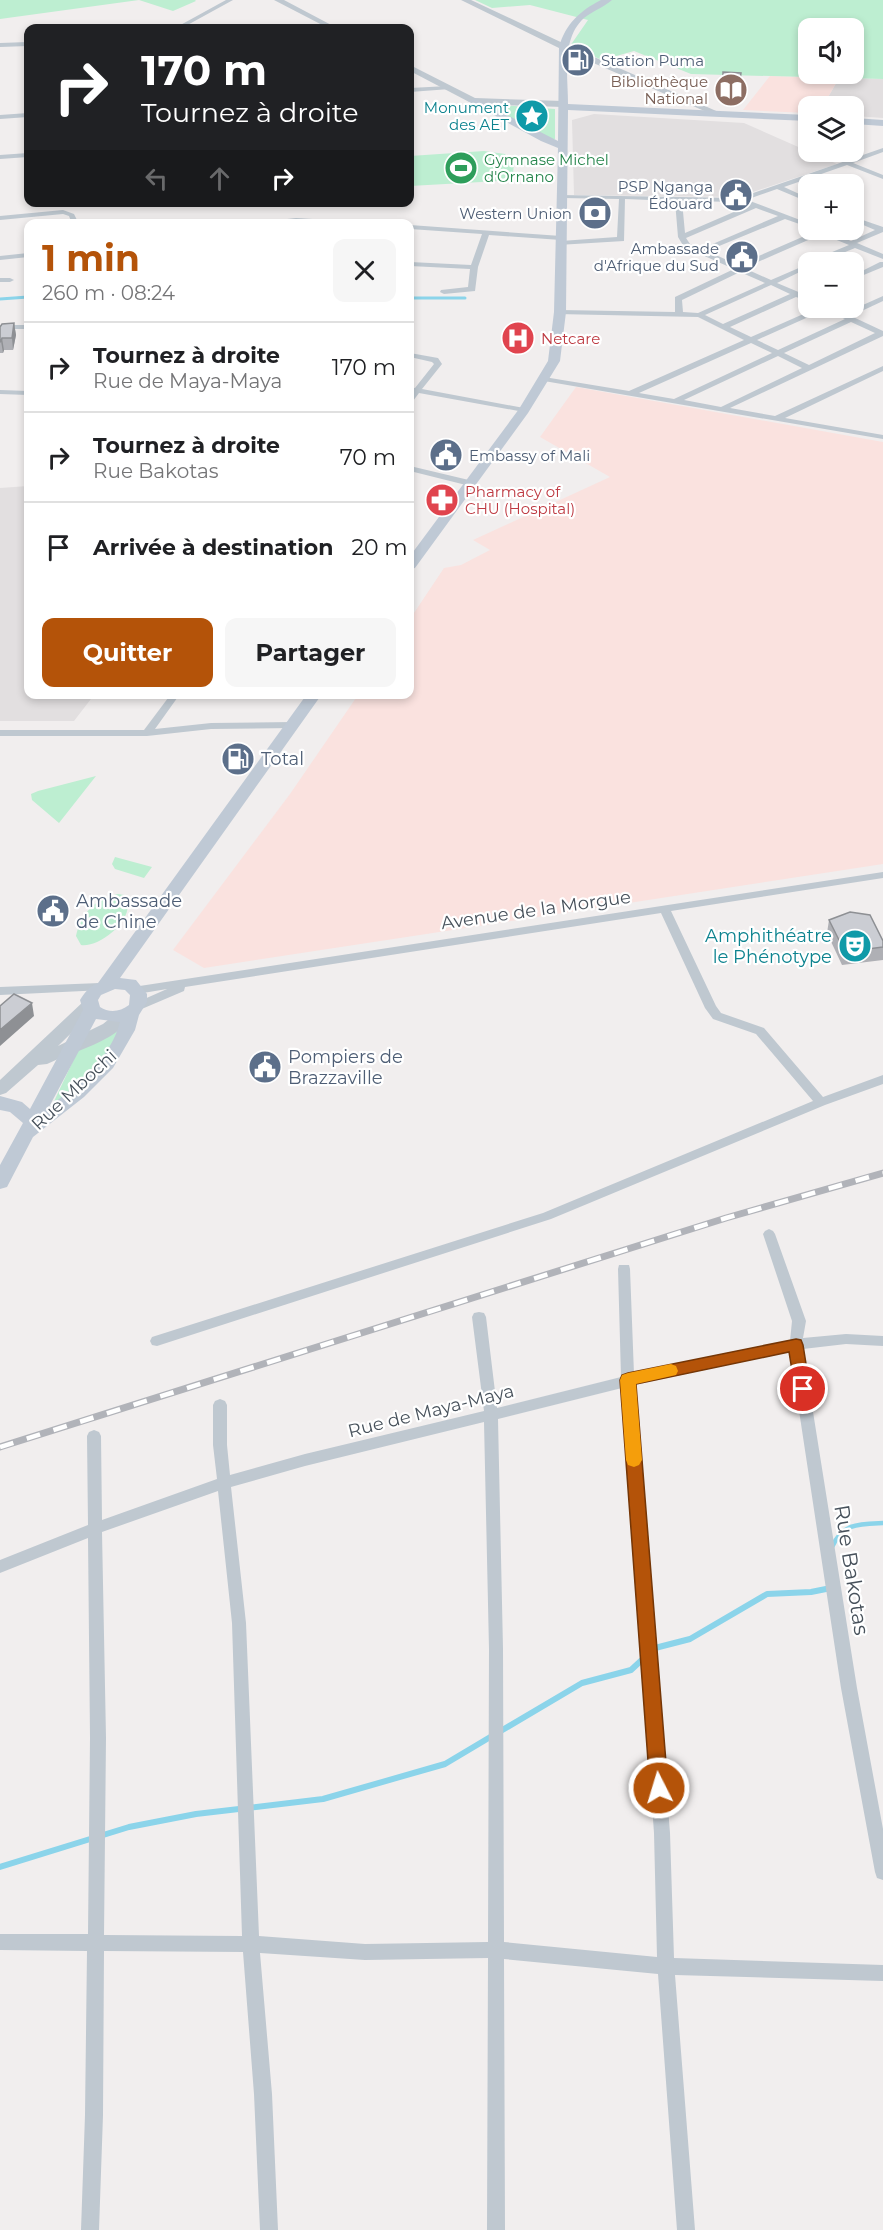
<!DOCTYPE html>
<html lang="fr">
<meta charset="utf-8">
<style>
:root{--surface:#fff;--page:#f6f6f6;--text:#202124;--muted:#757577;--line:#e0e0e0;--accent:#b45309}
body{margin:0;font-family:Montserrat,sans-serif;background:var(--page);color:var(--text);height:100vh;display:flex;flex-direction:column;font-size:22px;white-space:nowrap}
*{box-sizing:border-box;margin:0}
p{font-size:20px;color:var(--muted)}
.icon{flex:none;width:33px;height:33px;fill:none;stroke:currentColor;stroke-width:2;stroke-linecap:round;stroke-linejoin:round}
.map{position:relative;flex:1;overflow:hidden}
.side{position:absolute;left:24px;top:219px;width:390px;height:480px;display:flex;flex-direction:column;background:var(--surface);border-radius:12px;box-shadow:0 3px 9px #0003}
.side>*{flex:none}
.guide{position:absolute;left:24px;top:24px;width:390px;height:183px;border-radius:12px;box-shadow:0 3px 9px #0003;background:#202124;color:#fff;overflow:hidden}
.fabs{position:absolute;left:798px;top:18px;display:grid;gap:12px}
.fabs a{display:grid;place-items:center;width:66px;height:66px;border-radius:12px;background:var(--surface);box-shadow:0 3px 9px #0003;font-size:30px}
.pin{position:absolute;display:grid;place-items:center;width:51px;height:51px;color:#fff;margin:-26px;border:3px solid #fff;border-radius:50%;box-shadow:0 2px 6px #0007}
.me{position:absolute;width:66px;margin:-33px;rotate:355deg;stroke-linejoin:round;filter:drop-shadow(0 0 4px #0008)}
.turn{display:flex;align-items:center;gap:21px;height:126px;padding:0 18px;font-size:27px}
.turn .icon{width:78px;height:78px;stroke-width:2.5}
.turn b{display:block;font-size:42px;line-height:51px}
.lanes{display:flex;align-items:center;height:57px;padding:0 18px;background:#0003;justify-content:center;gap:30px;direction:ltr}
.lanes .off{opacity:.35}
.round{display:grid;place-items:center;flex:none;width:63px;height:63px;border-radius:12px;background:var(--page)}
.headline{display:flex;align-items:center;justify-content:space-between;height:102px;padding:0 18px}
h1{font-size:36px;font-weight:700;line-height:45px;color:var(--accent)}
.button{display:flex;gap:12px;margin-top:auto;padding:12px 18px}
.button a{flex:1;height:69px;border-radius:12px;background:var(--accent);color:#fff;font-size:24px;font-weight:700;line-height:69px;text-align:center}
.button a+a{background:var(--page);color:var(--text)}
ul{padding:0;list-style:none}
li{display:flex;align-items:center;gap:18px;height:90px;padding:0 18px;border-top:2px solid var(--line)}
li div{flex:1}
li b{display:block;font-size:22px}
li em{font-style:normal}
.map>svg:first-child{display:block}
</style>
<div class="map">
<svg width="883" height="2230" viewBox="0 0 883 2230">
<rect width="100%" height="100%" fill="#f1eeee"/>
<path fill="#e2dfe0" d="M839,78L883,79V118L854,116V106H823Z
M594,114L744,123L837,164L738,197L574,195L572,120Z
M28,486V694L94,695L74,721H0V488Z"/>
<path fill="#fae2df" d="M770,76L839,78L823,106H808V113L743,110Z
M576,387L883,442V864L204,968L173,950L290,794L358,695L410,694V619L444,568L461,565L490,550L473,540L610,477L540,437Z"/>
<path fill="#bdeed1" fill-rule="evenodd" d="M0,0H195L196,1L173,11L139,0L0,19Z
M475,0H883V79L691,74L634,51L602,60L570,46L588,20L530,5L492,8ZM808,28H854V74H808Z
M489,104L555,109V139H549L485,106Z
M484,151L505,154L514,162L513,174L499,181L410,186V156Z
M96,776L59,823L32,800L31,794L38,791Z
M115,857L152,867L144,878L115,869L112,864Z
M118,894L124,895C140,915 101,948 81,945L76,936C81,913 96,898 118,894Z
M120,1030L116,1047L49,1112L80,1046Z"/>
<g fill="none" stroke-linecap="round" stroke-linejoin="round">
<path stroke="#8bd4ea" stroke-width="3" d="M410,298H465
M0,299L28,297"/>
<path stroke="#8bd4ea" stroke-width="4.5" d="M832,1547C843,1523 859,1524 883,1523"/>
<path stroke="#8bd4ea" stroke-width="6" d="M651,1652L655,1648L690,1639L767,1594L811,1592L831,1588
M499,1732L582,1683L631,1670L645,1657
M0,1867L129,1827L196,1814L323,1799L445,1764L492,1736"/>
<path fill="#bfc8d0" fill-rule="evenodd" d="M226,0H233L182,28H175Z
M28,42V46L0,47V43Z
M448,86L450,87V89L410,92V88Z
M28,113V117L0,119V115Z
M883,148V152L853,163L883,175V179L847,165L784,187L808,198V202L777,189L740,202L682,201L685,233L750,205L747,203L750,201L808,223V227L785,219L707,251L738,265L816,231V230H826L851,241L875,230L854,221V217L883,227V232L857,243L883,254V259L855,248L821,262H813V260L849,245L822,234L744,268L771,280L808,264V268L777,283L808,296V301L796,297L730,327L751,337L817,308H832L845,313L883,296V301L851,316L883,331V336L730,408L775,416L883,366V371L785,418L883,435V439L544,381L540,379L544,377L629,391L744,340L698,317L557,314V310H560L675,312V297L734,269L684,247L678,237L675,201L625,199L624,241L558,245V241H561L617,237L619,199L562,198L560,197V195L739,198ZM756,208L778,216L701,249L690,244L686,238ZM740,272L765,283L698,313L683,312L682,300ZM771,285L790,294L723,324L705,315ZM824,310L845,319L778,350L757,340ZM851,322L875,333L809,365L784,353ZM751,343L772,353L674,399L639,393ZM778,356L802,368L721,407L684,400Z
M28,153V157L0,159V155Z
M63,210L74,214L79,224H72L69,216L63,214L0,220V216Z
M296,218L362,222L365,224H243Z
M410,225L561,236L565,238L561,240L489,235L478,267L475,291L444,294L440,292L441,290L468,287L470,269L410,266V262L471,265L482,234L410,229Z
M28,253V257L0,260V256Z
M880,262H883V267L854,279V275Z
M0,278H10L14,280L10,282H0Z
M0,325H28V329H0Z
M410,353L438,358L442,364L422,389L524,408L528,410L524,412L419,393L413,401H410V394L412,392L410,391V387L415,388L434,364L432,362L410,357Z
M0,390L28,391V395L0,394Z
M410,466L473,481L474,483L470,486L410,471Z
M171,694H180L155,729L211,723L294,722L299,725L294,728L211,729L147,736H0V730H144Z
M883,872V878L671,911L716,1006L721,1013L764,1028L823,1097L883,1075V1084L825,1105L551,1219L157,1346L152,1345L150,1341L152,1337L543,1213L813,1101L756,1034L713,1019L705,1008L661,913L185,987L184,991L137,1011L131,1007L133,1004L167,989L137,994L131,990L133,987Z
M100,983L104,984L106,987L104,990L0,995V987Z
M769,1229L773,1231L775,1234L806,1321L803,1338L846,1334L883,1336V1346L846,1344L803,1349L857,1688L883,1829V1880L877,1878L875,1872L841,1688L790,1351L635,1385L670,1833L674,1958L883,1965V1981L675,1975L695,2230H677L658,1974L504,1959L505,2230H487L488,1958L365,1960L260,1953L272,2094L278,2230H260L254,2094L243,1952L104,1951L103,2115L99,2230H81L85,2115L87,1951L0,1950V1934H88L90,1738L88,1538L0,1573V1560L88,1525L87,1436L89,1432L94,1430L99,1432L101,1436L102,1520L217,1479L213,1445V1405L215,1401L220,1399L225,1401L227,1405V1445L230,1475L305,1454L484,1411L472,1317L474,1313L479,1312L484,1313L486,1317L497,1408L621,1377L618,1269L619,1265H629L630,1269L634,1374L790,1341L792,1321L763,1234L765,1231ZM622,1388L654,1833L657,1957L504,1942L503,1649L498,1419ZM484,1422L489,1649L488,1942L365,1944L259,1936L246,1623L231,1487L305,1466ZM218,1491L232,1623L242,1936L104,1935L106,1738L102,1532Z"/>
<path fill="#bfc8d0" fill-rule="evenodd" d="M274,0H284L337,28H328Z
M461,0H471L567,45L723,114L716,116L561,49Z
M410,65L475,98L563,101L567,104L563,107L473,104L410,71Z
M90,1000L96,1001L98,1005L96,1009L58,1046L103,1024L119,1011H131L133,1015C116,1042 74,1051 47,1064L38,1065L6,1093L0,1095V1080L84,1001Z"/>
<path fill="#bfc9d5" fill-rule="evenodd" d="M601,0H612C604,7 593,11 584,18C561,39 568,76 568,104L808,115V121L568,110L566,312L560,361L528,413L415,568L410,569V556L519,409L548,361L554,312L558,148L541,141L468,101L476,99L558,141L559,47C566,23 580,11 601,0Z
M854,118L883,120V126L854,124Z
M307,694H322L120,978L136,980L147,994V1002L139,1015L135,1030L113,1068L84,1097L33,1137L7,1187L0,1189V1165L23,1123L10,1112L0,1110V1096L22,1102L30,1109L83,1010L80,1000C86,991 89,987 98,983ZM115,989L125,990L130,995L129,1005C120,1012 109,1013 100,1007L98,1000L101,995ZM96,1019L120,1022C111,1058 77,1085 49,1107Z"/>
<g stroke="#b1b3b9" stroke-width="7">
<path id="rail" d="M0,1447L726,1218L883,1173"/>
</g>
<use href="#rail" stroke="#fff" stroke-width="4.5" stroke-dasharray="14" stroke-linecap="butt"/>
</g>
<path fill="#afb0b5" d="M723,72L741,73L738,97L722,96V82Z
M14,323L16,335L13,350H4L3,353H0V327Z
M829,920L883,941V960L842,965L827,933Z"/>
<path fill="#8e9094" d="M14,323L16,335L13,350L12,338Z
M2,338L4,350L3,353L1,341Z
M32,1003L34,1016L0,1046V1030Z"/>
<path fill="#cbcdd3" stroke="#8e9094" stroke-width="1.5" d="M723,72L741,73L739,86H723Z
M14,323L12,338H2L1,341L0,342V327L2,324Z
M850,912L870,915L883,941V947L845,952L829,920Z
M14,994L32,1003L0,1030V1006Z"/>
<path fill="#b45309" stroke="#753606" stroke-width="1.5" d="M796,1339L801,1340L803,1345L810,1389L808,1394L803,1396L797,1394L795,1389L789,1352L636,1384L668,1788L665,1794L659,1796L652,1794L650,1788L620,1380L622,1375L628,1373Z"/>
<path fill="#f59e0b" d="M671,1364L676,1366L678,1371L676,1375L636,1384L642,1460L639,1465L634,1467L628,1465L626,1460L620,1380L622,1375L628,1373Z"/>
<defs>
<g id="fuel-disc" transform="scale(1.725)"><circle r="9.5" fill="#5c6f8a" stroke="#fff"/><path d="M-5.5-6h7V0h2V4h1.3V-2.5L3-4.5l.8-.8L6-3V5H2.5V1h-1V6h-7ZM-4.2-4.7v3.2H.2V-4.7Z" fill="#fff"/></g>
<g id="library-disc" transform="scale(1.725)"><circle r="9.5" fill="#8d6e63" stroke="#fff"/><path d="M-6-4Q-3-5.5-.7-3.5V5Q-3 3-6 4ZM6-4Q3-5.5 .7-3.5V5Q3 3 6 4Z" fill="#fff"/></g>
<g id="sight-disc" transform="scale(1.725)"><circle r="9.5" fill="#0f9aa8" stroke="#fff"/><path d="M0-6L1.8-2.2L6-1.7L2.9 1.2L3.7 5.4L0 3.3L-3.7 5.4L-2.9 1.2L-6-1.7L-1.8-2.2Z" fill="#fff"/></g>
<g id="stadium-disc" transform="scale(1.725)"><circle r="9.5" fill="#2e9e5b" stroke="#fff"/><path d="M0-5a6.5 5 0 1 0 0 10a6.5 5 0 1 0 0-10ZM-3.5-1.8h7v3.6h-7Z" fill="#fff"/></g>
<g id="civic-disc" transform="scale(1.725)"><circle r="9.5" fill="#5c6f8a" stroke="#fff"/><path d="M-.6-6.5H3V-4.5H.6V-3L4-1V1h2V6H-6V1h2V-1L-.6-3ZM-1.2 2.5V6h2.4V2.5Z" fill="#fff"/></g>
<g id="bank-disc" transform="scale(1.725)"><circle r="9.5" fill="#5c6f8a" stroke="#fff"/><path d="M-6-4H6V4H-6ZM0-2.3a2.3 2.3 0 1 0 0 4.6a2.3 2.3 0 1 0 0-4.6Z" fill="#fff"/></g>
<g id="hospital-disc" transform="scale(1.725)"><circle r="9.5" fill="#e0444e" stroke="#fff"/><path d="M-5-5h3v3.5h4V-5h3V5h-3V1.5h-4V5h-3Z" fill="#fff"/></g>
<g id="pharmacy-disc" transform="scale(1.725)"><circle r="9.5" fill="#e0444e" stroke="#fff"/><path d="M-2-6h4v4h4v4h-4v4h-4v-4h-4v-4h4Z" fill="#fff"/></g>
<g id="theatre-disc" transform="scale(1.725)"><circle r="9.5" fill="#0f9aa8" stroke="#fff"/><path d="M-5-5.5Q0-4 5-5.5V0Q5 5 0 6Q-5 5-5 0ZM-3.3-2.5H-1v1.5H-3.3ZM1-2.5H3.3v1.5H1ZM-2.8 1Q0 5.5 2.8 1Z" fill="#fff"/></g>
</defs>
<g fill-rule="evenodd">
<use href="#fuel-disc" x="578" y="60"/>
<use href="#library-disc" x="731" y="90"/>
<use href="#sight-disc" x="532" y="116"/>
<use href="#stadium-disc" x="461" y="168"/>
<use href="#civic-disc" x="736" y="195"/>
<use href="#bank-disc" x="595" y="213"/>
<use href="#civic-disc" x="742" y="257"/>
<use href="#hospital-disc" x="518" y="338"/>
<use href="#civic-disc" x="446" y="455"/>
<use href="#pharmacy-disc" x="442" y="500"/>
<use href="#fuel-disc" x="238" y="759"/>
<use href="#civic-disc" x="53" y="911"/>
<use href="#theatre-disc" x="855" y="946"/>
<use href="#civic-disc" x="265" y="1067"/>
</g>
<g text-anchor="middle" dominant-baseline="central" stroke-width="4.5" stroke-linejoin="round" paint-order="stroke">
<g font-size="15" fill="#4e5e75" stroke="#fff" text-anchor="end">
<text x="601" y="60" text-anchor="start">Station Puma</text>
<text x="713" y="186">PSP Nganga<tspan x="713" dy="17">Édouard</tspan></text>
<text x="572" y="213">Western Union</text>
<text x="719" y="248">Ambassade<tspan x="719" dy="17">d'Afrique du Sud</tspan></text>
<text x="469" y="455" text-anchor="start">Embassy of Mali</text>
</g>
<g font-size="15" fill="#785e54" stroke="#fff" text-anchor="end">
<text x="708" y="81">Bibliothèque<tspan x="708" dy="17">National</tspan></text>
</g>
<g font-size="15" fill="#0d838f" stroke="#fff" text-anchor="end">
<text x="509" y="107">Monument<tspan x="509" dy="17">des AET</tspan></text>
</g>
<g font-size="15" fill="#27864d" stroke="#fff" text-anchor="start">
<text x="484" y="159">Gymnase Michel<tspan x="484" dy="17">d'Ornano</tspan></text>
</g>
<g font-size="15" fill="#be3a42" stroke="#fff" text-anchor="start">
<text x="541" y="338">Netcare</text>
<text x="465" y="491">Pharmacy of<tspan x="465" dy="17">CHU (Hospital)</tspan></text>
</g>
<g font-size="18" fill="#4e5e75" stroke="#fff" text-anchor="start">
<text x="261" y="759">Total</text>
<text x="76" y="901">Ambassade<tspan x="76" dy="21">de Chine</tspan></text>
<text x="288" y="1057">Pompiers de<tspan x="288" dy="21">Brazzaville</tspan></text>
</g>
<g font-size="18" fill="#47515b" stroke="#fff">
<text transform="translate(536 910) rotate(-8)">Avenue de la Morgue</text>
<text transform="translate(74 1090) rotate(-43)">Rue Mbochi</text>
<text transform="translate(431 1411) rotate(-14)">Rue de Maya-Maya</text>
</g>
<g font-size="18" fill="#0d838f" stroke="#fff" text-anchor="end">
<text x="832" y="936">Amphithéatre<tspan x="832" dy="21">le Phénotype</tspan></text>
</g>
<g font-size="21" fill="#47515b" stroke="#fff">
<text transform="translate(852 1570) rotate(81)">Rue Bakotas</text>
</g>
</g>
</svg>
<div class="fabs">
<a><svg class="icon" aria-label="sound" viewBox="0 0 24 24"><path d="M4 9h4l5-4v14l-5-4H4zM17 9q2 3 0 6"/></svg></a>
<a><svg class="icon" aria-label="layers" viewBox="0 0 24 24"><path d="M12 4l9 5-9 5-9-5zM3 14l9 5 9-5"/></svg></a>
<a>+</a>
<a>−</a>
</div>
<div class="pin" style="left:803px;top:1389px;background:#d93025"><svg class="icon" aria-label="arrive" viewBox="0 0 24 24"><path d="M6 21V4h12l-3 4 3 4H6"/></svg></div>
<svg class="me" style="left:659px;top:1788px" viewBox="-20 -20 40 40"><circle r="17" fill="#b45309" stroke="#fff" stroke-width="3"/><path d="M0-11L8 9 0 5-8 9z" fill="#fff"/></svg>
<div class="guide">
<div class="turn"><svg class="icon" aria-label="right" viewBox="0 0 24 24"><path d="M7 20v-9h11M14 6l5 5-5 5"/></svg><div><b>170 m</b>Tournez à droite</div></div>
<div class="lanes"><svg class="icon off" aria-label="left" viewBox="0 0 24 24"><path d="M17 20v-9H6M10 6l-5 5 5 5"/></svg><svg class="icon off" aria-label="ahead" viewBox="0 0 24 24"><path d="M12 20V5M6 11l6-6 6 6"/></svg><svg class="icon" aria-label="right" viewBox="0 0 24 24"><path d="M7 20v-9h11M14 6l5 5-5 5"/></svg></div>
</div>
<section class="side">
<div class="headline"><div><h1>1 min</h1><p>260 m · 08:24</p></div><a class="round"><svg class="icon" aria-label="close" viewBox="0 0 24 24"><path d="M6 6l12 12M18 6L6 18"/></svg></a></div>
<ul>
<li><svg class="icon" aria-label="right" viewBox="0 0 24 24"><path d="M7 20v-9h11M14 6l5 5-5 5"/></svg><div><b>Tournez à droite</b><p>Rue de Maya-Maya</p></div><em>170 m</em></li>
<li><svg class="icon" aria-label="right" viewBox="0 0 24 24"><path d="M7 20v-9h11M14 6l5 5-5 5"/></svg><div><b>Tournez à droite</b><p>Rue Bakotas</p></div><em>70 m</em></li>
<li><svg class="icon" aria-label="arrive" viewBox="0 0 24 24"><path d="M6 21V4h12l-3 4 3 4H6"/></svg><div><b>Arrivée à destination</b></div><em>20 m</em></li>
</ul>
<div class="button"><a>Quitter</a><a>Partager</a></div>
</section>
</div>
